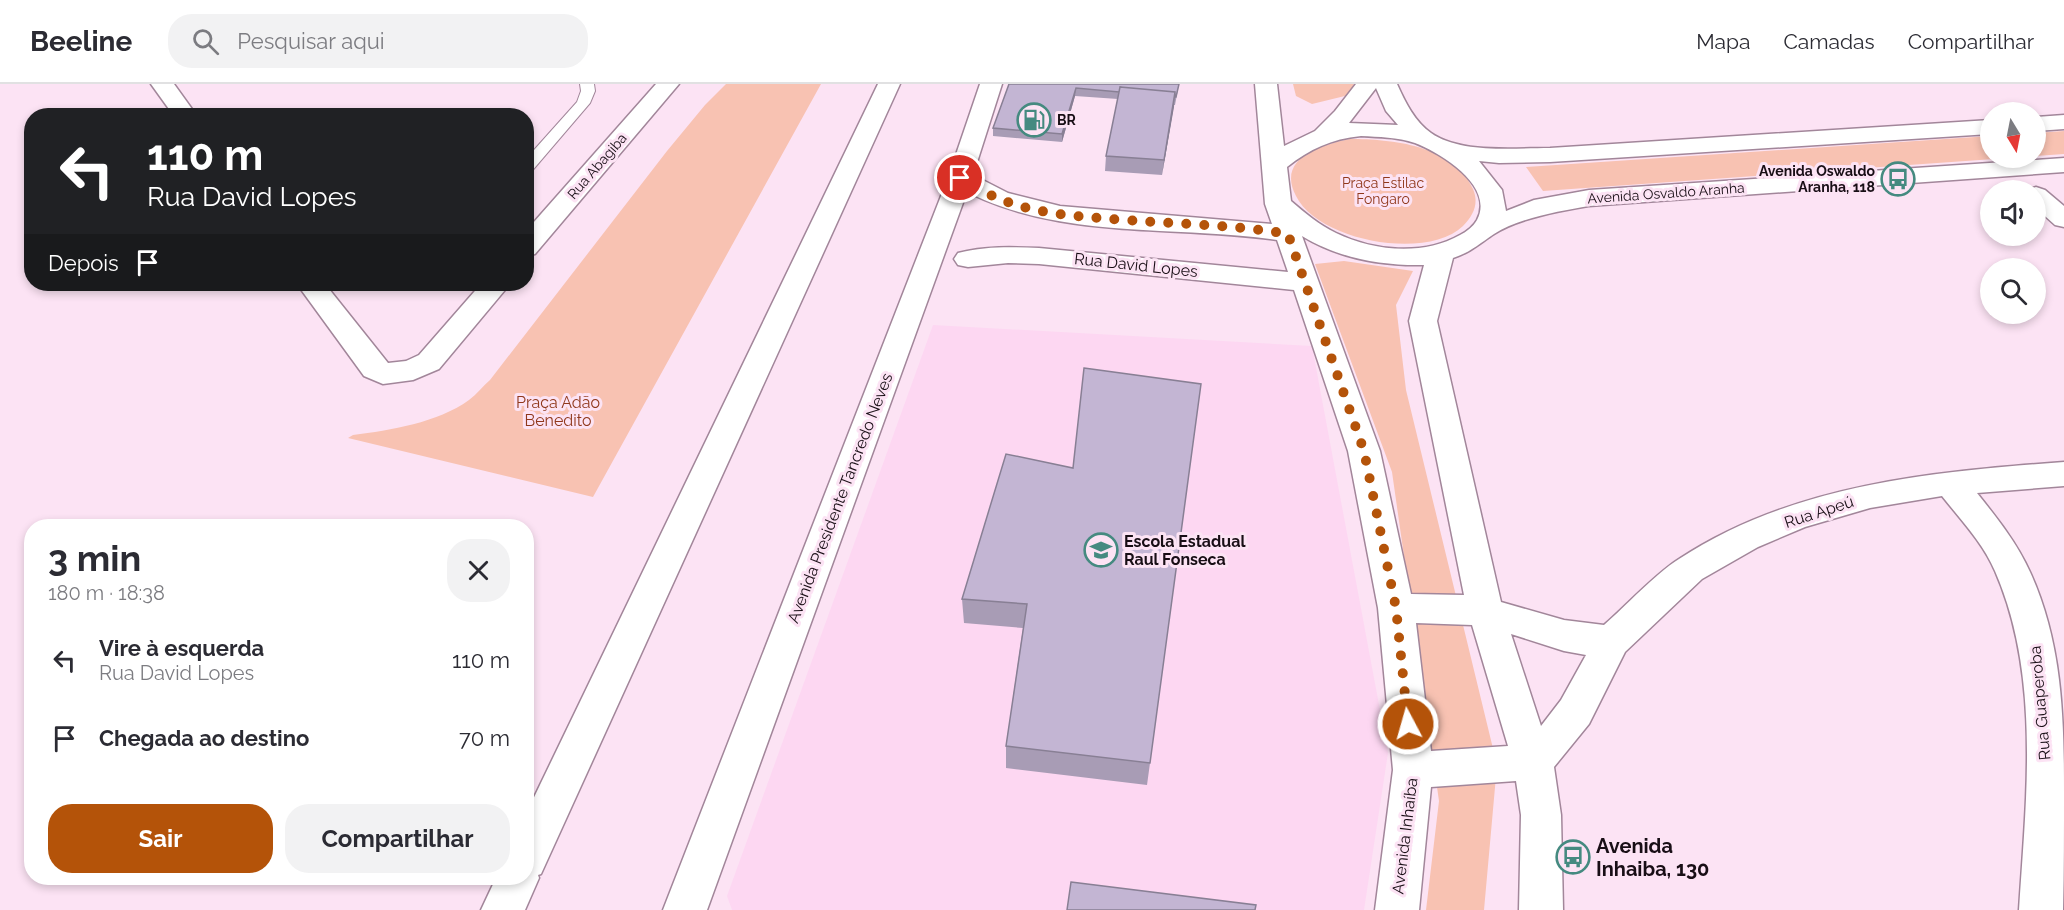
<!DOCTYPE html>
<html lang="pt">
<meta charset="utf-8">
<style>
:root{--surface:#fff;--page:#f2f2f3;--text:#2b2b33;--muted:#7c7c81;--line:#e1e1e2;--accent:#b45309}
body{margin:0;font-family:Raleway,sans-serif;background:var(--page);color:var(--text);height:100vh;display:flex;flex-direction:column;font-size:22px;white-space:nowrap}
*{box-sizing:border-box;margin:0}
p{font-size:20px;color:var(--muted)}
.icon{flex:none;width:33px;height:33px;fill:none;stroke:currentColor;stroke-width:2;stroke-linecap:round;stroke-linejoin:round}
.map{position:relative;flex:1;overflow:hidden}
.sheet{position:absolute;left:24px;top:435px;width:510px;height:366px;display:flex;flex-direction:column;background:var(--surface);border-radius:24px;box-shadow:0 3px 9px #0003}
.sheet>*{flex:none}
.top-card{position:absolute;left:24px;top:24px;width:510px;height:183px;border-radius:24px;box-shadow:0 3px 9px #0003;background:#202124;color:#fff;overflow:hidden}
.needle{width:39px;rotate:170deg}
.fabs{position:absolute;left:1980px;top:18px;display:grid;gap:12px}
.fabs a{display:grid;place-items:center;width:66px;height:66px;border-radius:50%;background:var(--surface);box-shadow:0 3px 9px #0003;font-size:30px}
.pin{position:absolute;display:grid;place-items:center;width:51px;height:51px;color:#fff;margin:-26px;border:3px solid #fff;border-radius:50%;box-shadow:0 2px 6px #0007}
.me{position:absolute;width:66px;margin:-33px;rotate:354deg;stroke-linejoin:round;filter:drop-shadow(0 0 4px #0008)}
.turn{display:flex;align-items:center;gap:21px;height:126px;padding:0 24px;font-size:27px}
.turn .icon{width:78px;height:78px;stroke-width:2.5}
.turn b{display:block;font-size:42px;line-height:51px}
.then{display:flex;align-items:center;height:57px;padding:0 24px;background:#0003;gap:12px;font-size:22px}
.round{display:grid;place-items:center;flex:none;width:63px;height:63px;border-radius:24px;background:var(--page)}
.headline{display:flex;align-items:center;justify-content:space-between;height:102px;padding:0 24px}
h1{font-size:36px;font-weight:700;line-height:45px}
.button{display:flex;gap:12px;margin-top:auto;padding:12px 24px}
.button a{flex:1;height:69px;border-radius:24px;background:var(--accent);color:#fff;font-size:24px;font-weight:700;line-height:69px;text-align:center}
.button a+a{background:var(--page);color:var(--text)}
ul{padding:0;list-style:none}
li{display:flex;align-items:center;gap:18px;height:78px;padding:0 24px}
li div{flex:1}
li b{display:block;font-size:22px}
li em{font-style:normal}
header{display:flex;align-items:center;gap:36px;box-sizing:border-box;height:84px;padding:0 30px;background:var(--surface);border-bottom:2px solid var(--line)}
header strong{font-size:28px}
nav{display:flex;gap:33px;margin-inline-start:auto;font-size:21px}
.search{width:420px;height:54px;background:var(--page);display:flex;align-items:center;gap:15px;box-sizing:border-box;padding:0 21px;border-radius:24px;color:var(--muted);font-size:22px}
.map>svg:first-child{display:block}
</style>
<header>
<strong>Beeline</strong>
<div class="search"><svg class="icon" aria-label="search" viewBox="0 0 24 24"><circle cx="10" cy="10" r="6"/><path d="M15 15l6 6"/></svg>Pesquisar aqui</div>
<nav><a>Mapa</a><a>Camadas</a><a>Compartilhar</a></nav>
</header>
<div class="map">
<svg width="2064" height="826" viewBox="0 0 2064 826">
<rect width="100%" height="100%" fill="#fce3f4"/>
<path fill="#fdd7f2" d="M933,241L1312,262L1388,669L1364,826H732L727,812Z"/>
<path fill="#f8c2b2" d="M726,0H821L593,413L348,354L353,351C391,346 437,339 469,316C477,310 483,302 490,296L667,67L705,21Z
M1293,0H1354L1349,11L1312,20L1296,12Z
M2064,47V70L2036,72V49Z
M1990,52V74H2008L1543,107L1526,83Z
M1350,55C1391,55 1454,61 1473,105C1479,119 1474,131 1463,142C1427,177 1318,157 1296,112C1276,74 1321,61 1350,55Z
M1344,177L1413,187L1396,221L1406,306L1497,681L1484,826H1426L1439,717L1392,388L1315,180Z"/>
<g fill="none" stroke-linecap="round" stroke-linejoin="round">
<g stroke="#a2869a" stroke-width="2">
<path id="lane" d="M580,0H594L595,7L590,19L531,88L526,89V75L577,18L581,7Z"/>
</g>
<g stroke="#a2869a" stroke-width="3">
<path id="street" d="M151,0H174L197,32H174Z
M656,0H679L535,170L526,172V147Z
M1255,0H1277L1284,62L1315,47L1335,27L1356,0H1397C1405,18 1415,38 1431,49C1461,70 1515,64 1550,64L1990,36V50L1550,78L1499,79L1479,77L1502,106L1506,127L1534,116L1589,106L2064,74V88L1589,122C1560,127 1519,134 1494,150C1479,160 1471,168 1453,174L1437,237L1501,518L1564,536L1604,541C1626,522 1655,490 1679,475C1793,400 1932,388 2064,378V402L1977,409C1997,434 2017,459 2030,488C2062,558 2064,632 2064,707C2064,747 2064,786 2063,826H2019C2026,715 2041,592 1995,487C1983,459 1961,436 1942,412L1870,424L1805,443L1758,463L1702,495L1625,568L1589,640L1554,683L1561,731L1563,826H1519L1521,731L1516,697L1431,703L1419,826H1375L1393,686L1378,524L1348,367L1294,206L1039,180L1008,179L968,183L958,181L954,175L958,169C985,162 1012,163 1039,164L1288,188L1277,156C1169,140 1049,158 951,99L948,94L951,89L960,87L969,89L1008,109L1060,122L1272,140L1265,120ZM1376,4L1386,27L1398,41L1349,39ZM1361,52C1379,53 1397,53 1415,59C1441,69 1495,102 1477,136C1473,143 1466,148 1460,151C1423,172 1373,167 1336,149C1319,141 1305,129 1291,117L1287,83C1310,65 1331,55 1361,52ZM1302,152C1338,174 1382,182 1424,181L1409,237L1464,511L1411,510L1380,367ZM1416,539L1472,541L1508,662L1431,667ZM1511,550L1564,567L1586,571L1561,616L1541,642Z
M2064,31V45L2036,47V33Z
M2036,103L2045,106L2064,122V143L2055,141L2036,124V106H2026Z
M297,200H325L388,279L406,277L419,271L481,200H510L439,285L413,296L383,300L364,292Z"/>
</g>
<g stroke="#a2869a" stroke-width="3">
<path id="highway" d="M878,0H900L541,790L538,791L539,794L525,826H481L496,794H526V730Z
M980,0H1002L972,94L707,826H663L948,94Z"/>
</g>
<use href="#lane" fill="#fff" fill-rule="evenodd"/>
<use href="#street" fill="#fff" fill-rule="evenodd"/>
<use href="#highway" fill="#fff" fill-rule="evenodd"/>
</g>
<path fill="#a89cb5" d="M1009,0H1179L1175,21H1174L1162,91L1105,87L1106,72L1118,15L1075,12L1062,58L993,52V44Z
M1006,370L1150,679L1147,701L1006,684V662L1023,544L964,539L962,515Z"/>
<path fill="#887f94" d="M1076,4L1075,12L1062,58V50Z
M1175,8L1174,23L1162,91L1164,76Z"/>
<path fill="#c3b5d3" stroke="#887f94" stroke-width="1.5" d="M1009,0H1179L1176,13H1175V8L1120,3L1119,8L1076,4L1062,50L993,44Z
M1120,3L1175,8L1164,76L1106,72Z
M1084,284L1201,300L1150,679L1006,662L1027,520L962,515L1006,370L1073,384Z
M1071,798L1256,821L1255,826H1067Z"/>
<g fill="none" stroke-linecap="round" stroke-linejoin="round">
<path stroke="#b45309" stroke-width="10" stroke-dasharray="0 18" d="M960,94C1015,130 1061,131 1125,136C1179,140 1235,141 1288,150L1364,367L1396,524L1408,640"/>
</g>
<defs>
<g id="fuel-ring" transform="scale(1.725)"><circle r="9.5" fill="#fce3f4" stroke="#458a80" stroke-width="1.5"/><path d="M-5.5-6h7V0h2V4h1.3V-2.5L3-4.5l.8-.8L6-3V5H2.5V1h-1V6h-7ZM-4.2-4.7v3.2H.2V-4.7Z" fill="#458a80"/></g>
<g id="bus-ring" transform="scale(1.725)"><circle r="9.5" fill="#fce3f4" stroke="#458a80" stroke-width="1.5"/><path d="M-5-6H5V4H4V6H2V4H-2V6H-4V4H-5ZM-3.5-4V0h7V-4ZM-3.5 1.2v1.5H-2V1.2ZM2 1.2v1.5H3.5V1.2Z" fill="#458a80"/></g>
<g id="school-ring" transform="scale(1.725)"><circle r="9.5" fill="#fce3f4" stroke="#458a80" stroke-width="1.5"/><path d="M0-5L7-2L0 1L-7-2ZM-4 1L0 2.5L4 1V4Q0 6-4 4Z" fill="#458a80"/></g>
</defs>
<g fill-rule="evenodd">
<use href="#fuel-ring" x="1034" y="36"/>
<use href="#bus-ring" x="1898" y="95"/>
<use href="#school-ring" x="1101" y="466"/>
<use href="#bus-ring" x="1573" y="773"/>
</g>
<g text-anchor="middle" dominant-baseline="central" stroke-width="6" stroke-linejoin="round" paint-order="stroke">
<g font-size="14" font-weight="bold" fill="#180e15" stroke="#fce3f4" text-anchor="start">
<text x="1057" y="36">BR</text>
<text x="1875" y="87" text-anchor="end">Avenida Oswaldo<tspan x="1875" dy="16">Aranha, 118</tspan></text>
</g>
<g font-size="14" fill="#180e15" stroke="#fce3f4">
<text transform="translate(597 82) rotate(-49)">Rua Abagiba</text>
<text transform="translate(1666 109) rotate(-4)">Avenida Osvaldo Aranha</text>
</g>
<g font-size="14" fill="#90381c" stroke="#fce3f4">
<text x="1383" y="99">Praça Estilac<tspan x="1383" dy="16">Fongaro</tspan></text>
</g>
<g font-size="16" fill="#180e15" stroke="#fce3f4">
<text transform="translate(1136 181) rotate(6)">Rua David Lopes</text>
<text transform="translate(840 414) rotate(-69)">Avenida Presidente Tancredo Neves</text>
<text transform="translate(1819 428) rotate(-18)">Rua Apeú</text>
<text transform="translate(2040 619) rotate(-95)">Rua Guaperoba</text>
<text transform="translate(1405 752) rotate(-83)">Avenida Inhaíba</text>
</g>
<g font-size="16" fill="#90381c" stroke="#fce3f4">
<text x="558" y="318">Praça Adão<tspan x="558" dy="18">Benedito</tspan></text>
</g>
<g font-size="16" font-weight="bold" fill="#180e15" stroke="#fce3f4" text-anchor="start">
<text x="1124" y="457">Escola Estadual<tspan x="1124" dy="18">Raul Fonseca</tspan></text>
</g>
<g font-size="20" font-weight="bold" fill="#180e15" stroke="#fce3f4" text-anchor="start">
<text x="1596" y="762">Avenida<tspan x="1596" dy="23">Inhaiba, 130</tspan></text>
</g>
</g>
</svg>
<div class="fabs">
<a><svg class="needle" viewBox="-14 -14 28 28"><path d="M0-13l5 13h-10z" fill="#e53935"/><path d="M0 13l5-13h-10z" fill="#7c7c81"/></svg></a>
<a><svg class="icon" aria-label="sound" viewBox="0 0 24 24"><path d="M4 9h4l5-4v14l-5-4H4zM17 9q2 3 0 6"/></svg></a>
<a><svg class="icon" aria-label="search" viewBox="0 0 24 24"><circle cx="10" cy="10" r="6"/><path d="M15 15l6 6"/></svg></a>
</div>
<div class="pin" style="left:960px;top:94px;background:#d93025"><svg class="icon" aria-label="arrive" viewBox="0 0 24 24"><path d="M6 21V4h12l-3 4 3 4H6"/></svg></div>
<svg class="me" style="left:1408px;top:640px" viewBox="-20 -20 40 40"><circle r="17" fill="#b45309" stroke="#fff" stroke-width="3"/><path d="M0-11L8 9 0 5-8 9z" fill="#fff"/></svg>
<div class="top-card">
<div class="turn"><svg class="icon" aria-label="left" viewBox="0 0 24 24"><path d="M17 20v-9H6M10 6l-5 5 5 5"/></svg><div><b>110 m</b>Rua David Lopes</div></div>
<div class="then">Depois<svg class="icon" aria-label="arrive" viewBox="0 0 24 24"><path d="M6 21V4h12l-3 4 3 4H6"/></svg></div>
</div>
<section class="sheet">
<div class="headline"><div><h1>3 min</h1><p>180 m · 18:38</p></div><a class="round"><svg class="icon" aria-label="close" viewBox="0 0 24 24"><path d="M6 6l12 12M18 6L6 18"/></svg></a></div>
<ul>
<li><svg class="icon" aria-label="left" viewBox="0 0 24 24"><path d="M17 20v-9H6M10 6l-5 5 5 5"/></svg><div><b>Vire à esquerda</b><p>Rua David Lopes</p></div><em>110 m</em></li>
<li><svg class="icon" aria-label="arrive" viewBox="0 0 24 24"><path d="M6 21V4h12l-3 4 3 4H6"/></svg><div><b>Chegada ao destino</b></div><em>70 m</em></li>
</ul>
<div class="button"><a>Sair</a><a>Compartilhar</a></div>
</section>
</div>
